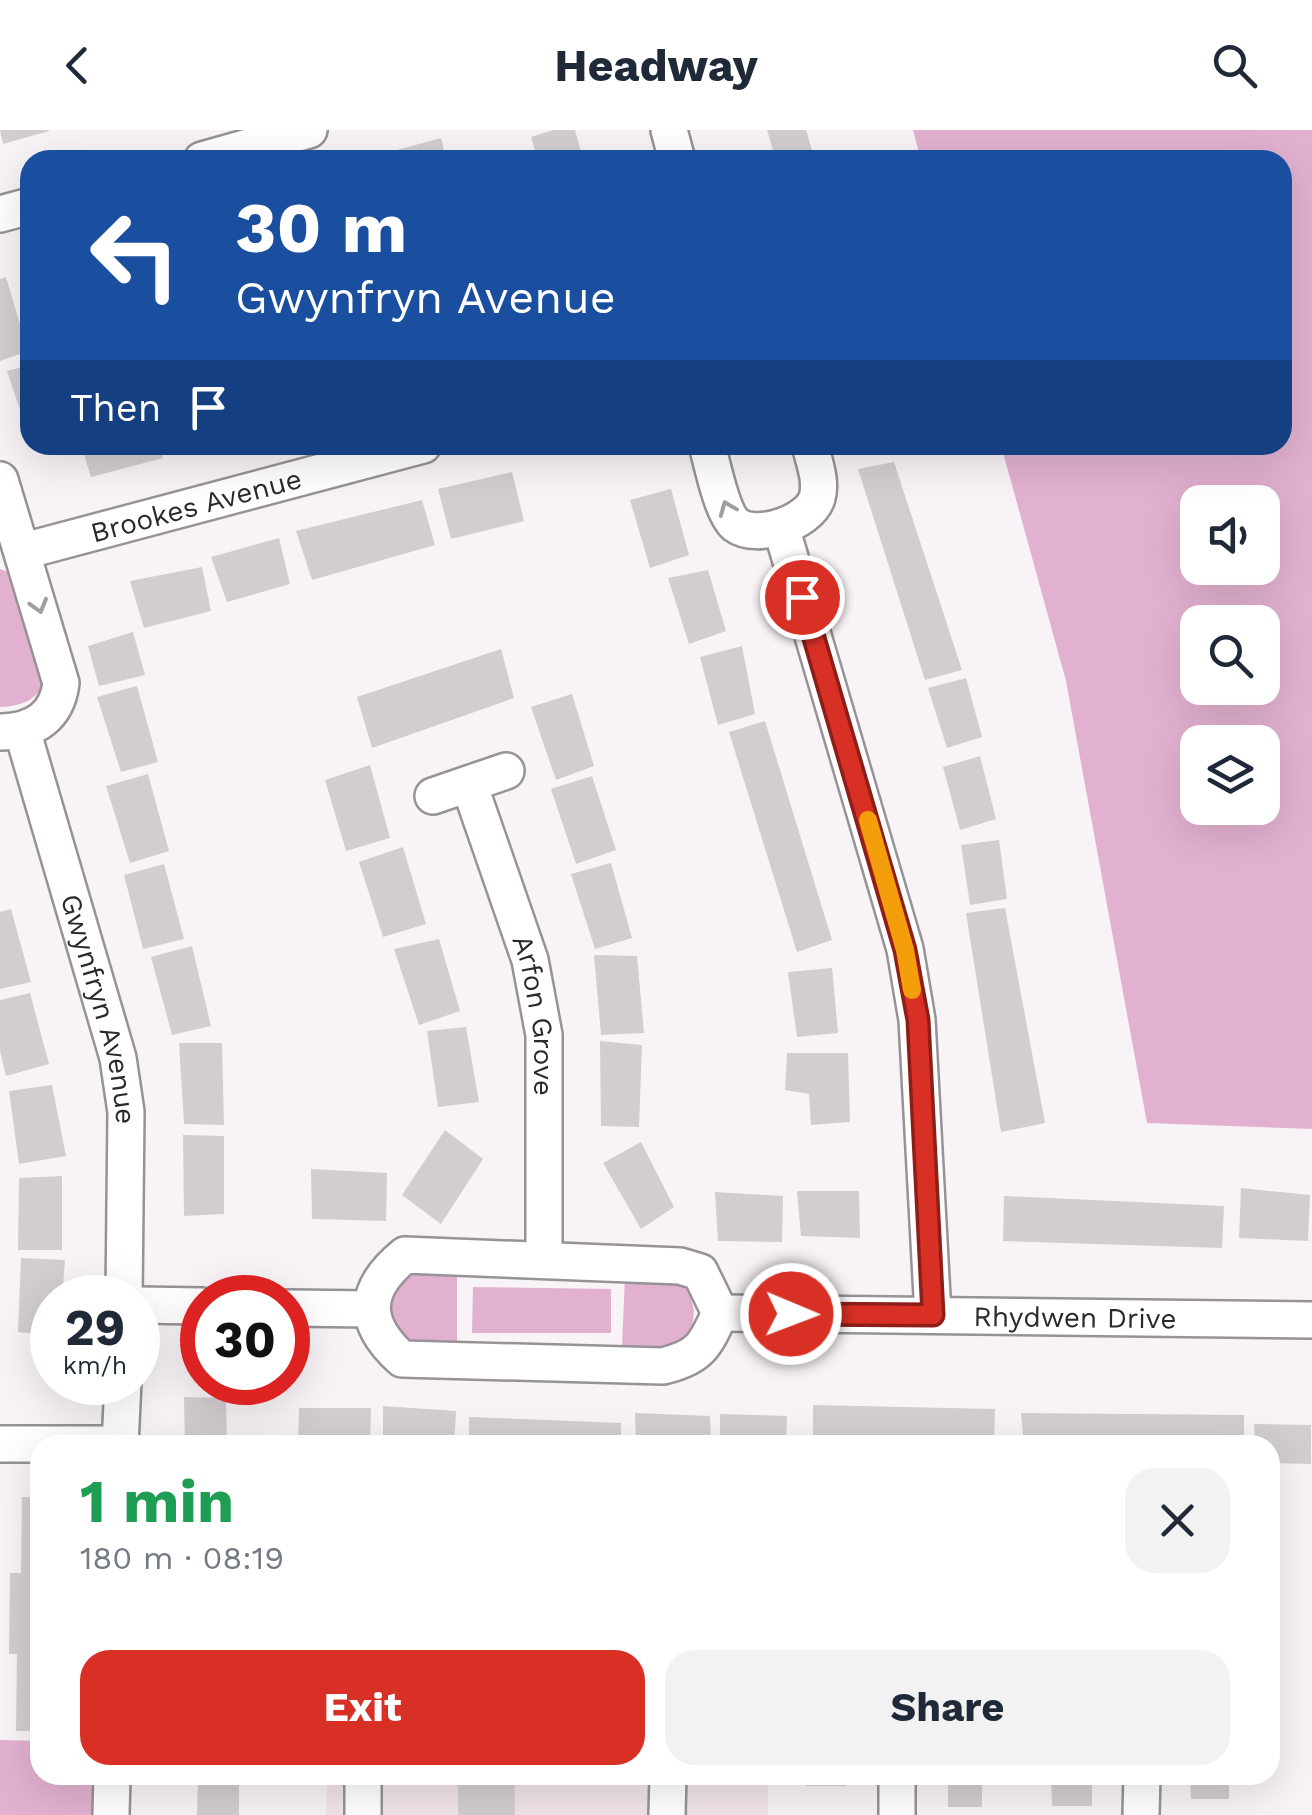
<!DOCTYPE html>
<meta charset="utf-8">
<style>
:root{--surface:#fff;--page:#f2f2f3;--text:#1f2937;--muted:#747a83;--accent:#d93025}
body{margin:0;font-family:"Work Sans",sans-serif;background:var(--page);color:var(--text);height:100vh;display:flex;flex-direction:column;font-size:38px;white-space:nowrap}
*{box-sizing:border-box;margin:0}
p{font-size:32px;color:var(--muted)}
.icon{flex:none;width:55px;height:55px;fill:none;stroke:currentColor;stroke-width:2;stroke-linecap:round;stroke-linejoin:round}
.map{position:relative;flex:1;overflow:hidden}
.side{position:absolute;left:30px;top:1305px;width:1250px;height:350px;display:flex;flex-direction:column;background:var(--surface);border-radius:30px;box-shadow:0 10px 40px #0002}
.side>*{flex:none}
.guide{position:absolute;left:20px;top:20px;width:1272px;height:305px;border-radius:30px;box-shadow:0 10px 40px #0002;background:#1a4fa0;color:#fff;overflow:hidden}
.controls{position:absolute;left:1180px;top:355px;display:grid;gap:20px}
.controls a{display:grid;place-items:center;width:100px;height:100px;border-radius:20px;background:var(--surface);box-shadow:0 10px 40px #0002;font-size:50px}
.speed{position:absolute;left:30px;top:1145px;display:flex;gap:20px;font-size:50px;font-weight:700;text-align:center}
.speed>*{display:grid;place-content:center;width:130px;height:130px;border-radius:50%;background:var(--surface);box-shadow:0 10px 40px #0002;line-height:1}
.speed small{font-size:25px;font-weight:400}
.speed .limit{border:15px solid #d22;background:#fff;color:#111}
.pin{position:absolute;display:grid;place-items:center;width:85px;height:85px;color:#fff;margin:-42px;border:5px solid #fff;border-radius:50%;box-shadow:0 2px 10px #0007}
.me{position:absolute;width:110px;margin:-55px;rotate:91deg;stroke-linejoin:round;filter:drop-shadow(0 0 8px #0008)}
.turn{display:flex;align-items:center;gap:35px;height:210px;padding:0 50px;font-size:45px}
.turn .icon{width:130px;height:130px;stroke-width:2.5}
.turn b{display:block;font-size:70px;line-height:85px}
.then{display:flex;align-items:center;height:95px;padding:0 50px;background:#0003;gap:20px;font-size:38px}
.round{display:grid;place-items:center;flex:none;width:105px;height:105px;border-radius:30px;background:var(--page)}
.overview{display:flex;align-items:center;justify-content:space-between;height:170px;padding:0 50px}
h1{font-size:60px;font-weight:700;line-height:75px;color:#1e9e55}
.cta{display:flex;gap:20px;margin-top:auto;padding:20px 50px}
.cta a{flex:1;height:115px;border-radius:30px;background:var(--accent);color:#fff;font-size:40px;font-weight:700;line-height:115px;text-align:center}
.cta a+a{background:var(--page);color:var(--text)}
header{display:flex;justify-content:space-between;align-items:center;height:130px;padding:0 50px;background:var(--surface);font-size:45px;font-weight:700}
.map>svg:first-child{display:block}
</style>
<header><svg class="icon" aria-label="back" viewBox="0 0 24 24"><path d="M15 5l-7 7 7 7"/></svg>Headway<svg class="icon" aria-label="search" viewBox="0 0 24 24"><circle cx="10" cy="10" r="6"/><path d="M15 15l6 6"/></svg></header>
<div class="map">
<svg width="1312" height="1685" viewBox="0 0 1312 1685">
<rect width="100%" height="100%" fill="#f8f3f6"/>
<path fill="#f1e4eb" d="M327,1645H768V1685H326Z"/>
<path fill="#e2b1d0" fill-rule="evenodd" d="M913,0H1312V999L1147,993L1066,551L1001,315H1282V30H921ZM1262,372V438H1198V372ZM1198,492H1262V558H1198ZM1198,612H1262V678H1198Z
M0,439L19,446L45,549C38,571 21,576 0,577Z
M399,1143H457V1216L402,1215L388,1196L393,1148Z
M625,1145L675,1146L688,1155L694,1181L691,1205L673,1220L622,1217Z
M473,1157L611,1159V1203H472Z
M0,1610L40,1611V1645H92V1685H0Z"/>
<path fill="#d2cdd0" d="M0,0H49V1L3,14Z
M553,0H575L583,30H538L531,7Z
M767,0H806L815,30H776Z
M441,8L446,30H364V29Z
M6,147L28,221L0,231V149Z
M30,235V307H29L7,241Z
M81,315H160L163,328L91,347Z
M894,332L962,540L925,550L858,339Z
M512,342L524,391L451,409L438,359Z
M671,359L689,425L650,438L630,370Z
M422,370L435,415L312,450L296,401Z
M279,408L290,454L227,472L211,427Z
M202,437L211,481L144,498L130,451Z
M708,440L726,501L689,514L668,448Z
M133,502L145,545L99,556L88,516Z
M742,516L755,584L718,595L700,527Z
M501,519L514,568L372,618L357,567Z
M966,548L982,607L947,618L928,558Z
M137,556L158,632L121,642L97,567Z
M572,564L594,636L556,650L531,577Z
M765,591L832,810L797,822L729,602Z
M980,626L996,689L960,700L943,637Z
M370,635L390,708L346,721L325,650Z
M148,644L169,721L130,733L106,656Z
M592,646L616,720L576,734L551,659Z
M999,710L1007,769L970,775L961,715Z
M403,717L426,794L383,807L359,732Z
M611,733L632,808L595,819L571,744Z
M164,734L184,809L143,819L124,745Z
M1005,778L1045,993L1001,1002L966,783Z
M11,779L31,852L0,859V782Z
M439,809L460,881L419,895L394,819Z
M192,816L211,896L172,905L151,827Z
M594,825L637,826L644,903L601,905Z
M832,838L838,903L797,907L788,842Z
M30,863L49,934L6,946L0,921V870Z
M466,897L479,972L438,977L427,901Z
M600,911L642,915L639,997L601,996Z
M179,913H222L224,995L184,994Z
M787,923H848L850,992L811,995L809,964L785,960Z
M52,955L66,1026L19,1034L9,961Z
M445,1000L483,1029L441,1094L402,1065Z
M183,1005L224,1006V1084L184,1086Z
M641,1012L674,1077L641,1099L603,1033Z
M311,1039L387,1043L386,1091L312,1089Z
M62,1046V1120H18L19,1048Z
M1241,1058L1310,1065L1308,1111L1239,1108Z
M797,1061H859L860,1108L801,1106Z
M715,1062L783,1066L782,1112L718,1111Z
M1004,1066L1224,1076L1222,1118L1003,1111Z
M21,1128L65,1130L62,1168H52V1206L18,1202Z
M184,1267L226,1268L227,1315H185Z
M813,1275L995,1279L994,1315H813Z
M383,1276L456,1281L454,1315H383Z
M299,1278H371L370,1315H298Z
M635,1283L710,1286L711,1315H636Z
M1021,1283L1244,1285V1315H1024Z
M720,1284L787,1286L786,1315H720Z
M469,1287L621,1293V1315H469Z
M1254,1294L1311,1295V1334L1270,1333V1315H1255Z
M22,1367H40V1601H16L17,1524H9L10,1443H21Z
M198,1645H239V1685H197Z
M458,1645H514L515,1685H458Z
M806,1645H847L846,1656H806Z
M948,1645H982V1677H948Z
M1051,1645H1092V1676H1052Z
M1190,1645H1229V1669H1191Z"/>
<g fill="none" stroke-linecap="round" stroke-linejoin="round">
<g stroke="#979295" stroke-width="40">
<g id="minor">
<path d="M669,0L677,30"/>
<path d="M202,30L309,0"/>
<path d="M0,84L30,76"/>
<path d="M707,315C712,333 722,384 736,395C757,410 809,393 817,368C822,351 814,332 810,315"/>
<path d="M0,350L61,553C57,586 35,601 2,602"/>
<path d="M781,397L905,819L917,890L933,1185"/>
<path id="s1" d="M24,421L423,315"/>
<path id="s2" d="M22,600L118,928L126,982L124,1168"/>
<path id="s3" d="M469,654L530,830L544,905V1130"/>
<path d="M433,666L506,641"/>
<path d="M405,1125L680,1136L700,1142L720,1183C705,1216 700,1227 663,1236L402,1229C362,1193 362,1160 405,1125Z"/>
<path d="M138,1175L202,1176"/>
<path d="M288,1178L370,1179"/>
<path id="s4" d="M720,1183L1312,1190"/>
<path d="M0,1314H120"/>
<path d="M120,1315L123,1252"/>
<path d="M111,1685L112,1645"/>
<path d="M363,1685V1645"/>
<path d="M667,1685L668,1645"/>
<path d="M897,1685V1645"/>
<path d="M1141,1685L1142,1645"/>
</g>
</g>
<use href="#minor" stroke="#fff" stroke-width="35"/>
</g>
<defs><path id="oneway-chevron" d="M-2-3.5L2.5 0L-2 3.5" fill="none" stroke-width="1.6" stroke-linecap="round" stroke-linejoin="round" transform="scale(2.5)"/></defs>
<g stroke="#a09fa0">
<use href="#oneway-chevron" transform="translate(727 378) rotate(-112)"/>
<use href="#oneway-chevron" transform="translate(39 476) rotate(74)"/>
</g>
<g fill="none" stroke-linecap="round" stroke-linejoin="round">
<g stroke="#8d1f18" stroke-width="25">
<path id="route" d="M791,1184L933,1185L918,890L905,820L802,467"/>
</g>
<use href="#route" stroke="#d93025" stroke-width="18"/>
<path stroke="#f59e0b" stroke-width="18" d="M868,690L905,820L912,860"/>
</g>
<g text-anchor="middle" dominant-baseline="central" stroke-width="9" stroke-linejoin="round" paint-order="stroke">
<g font-size="28" fill="#2b292b" stroke="#fff">
<text stroke="none"><textPath href="#s1" startOffset="178">Brookes Avenue</textPath></text>
<text stroke="none"><textPath href="#s2" startOffset="290">Gwynfryn Avenue</textPath></text>
<text stroke="none"><textPath href="#s3" startOffset="242">Arfon Grove</textPath></text>
<text stroke="none"><textPath href="#s4" startOffset="355">Rhydwen Drive</textPath></text>
</g>
</g>
</svg>
<div class="controls">
<a><svg class="icon" aria-label="sound" viewBox="0 0 24 24"><path d="M4 9h4l5-4v14l-5-4H4zM17 9q2 3 0 6"/></svg></a>
<a><svg class="icon" aria-label="search" viewBox="0 0 24 24"><circle cx="10" cy="10" r="6"/><path d="M15 15l6 6"/></svg></a>
<a><svg class="icon" aria-label="layers" viewBox="0 0 24 24"><path d="M12 4l9 5-9 5-9-5zM3 14l9 5 9-5"/></svg></a>
</div>
<div class="speed"><div>29<small>km/h</small></div><div class="limit">30</div></div>
<div class="pin" style="left:802px;top:467px;background:#d93025"><svg class="icon" aria-label="arrive" viewBox="0 0 24 24"><path d="M6 21V4h12l-3 4 3 4H6"/></svg></div>
<svg class="me" style="left:791px;top:1184px" viewBox="-20 -20 40 40"><circle r="17" fill="#d93025" stroke="#fff" stroke-width="3"/><path d="M0-11L8 9 0 5-8 9z" fill="#fff"/></svg>
<div class="guide">
<div class="turn"><svg class="icon" aria-label="left" viewBox="0 0 24 24"><path d="M17 20v-9H6M10 6l-5 5 5 5"/></svg><div><b>30 m</b>Gwynfryn Avenue</div></div>
<div class="then">Then<svg class="icon" aria-label="arrive" viewBox="0 0 24 24"><path d="M6 21V4h12l-3 4 3 4H6"/></svg></div>
</div>
<section class="side">
<div class="overview"><div><h1>1 min</h1><p>180 m · 08:19</p></div><a class="round"><svg class="icon" aria-label="close" viewBox="0 0 24 24"><path d="M6 6l12 12M18 6L6 18"/></svg></a></div>
<div class="cta"><a>Exit</a><a>Share</a></div>
</section>
</div>
